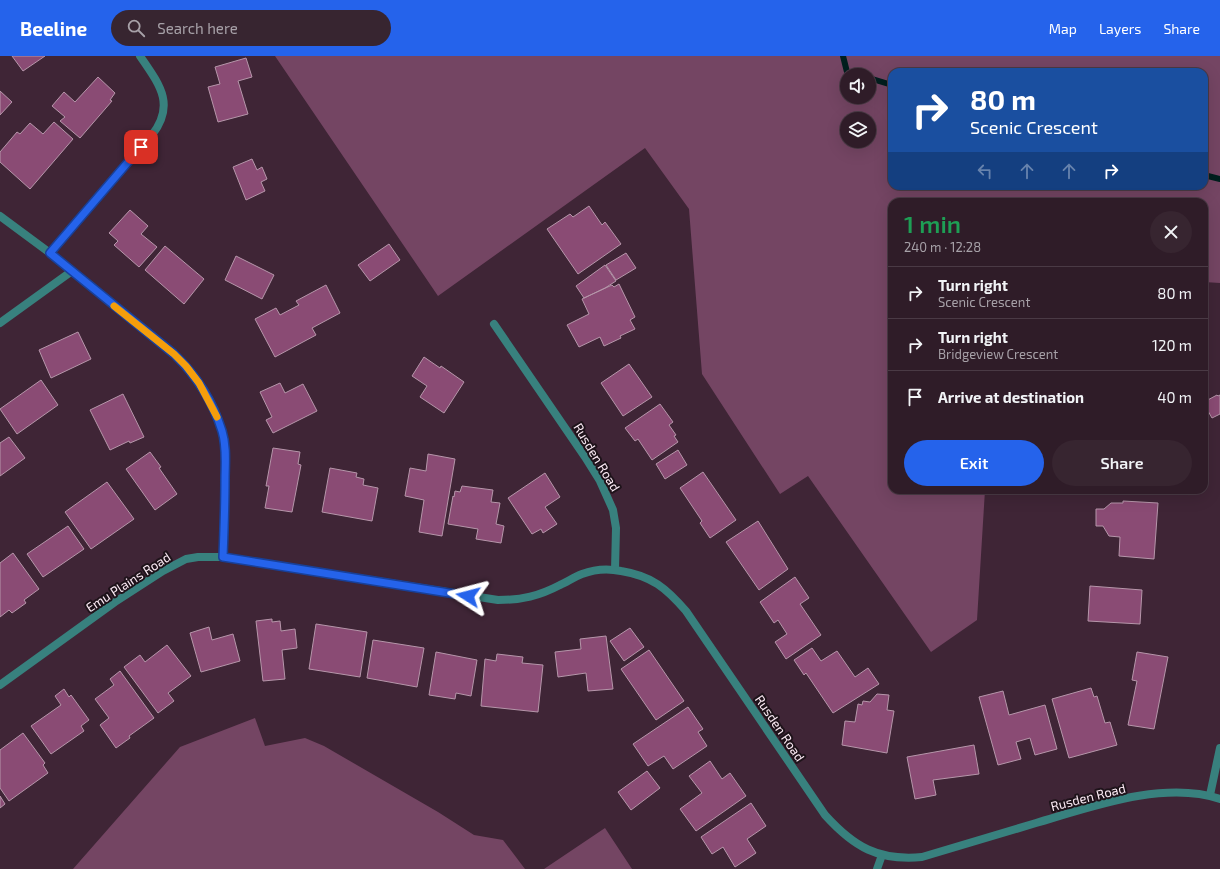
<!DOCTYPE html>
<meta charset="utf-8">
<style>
:root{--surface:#2f1c28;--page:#372530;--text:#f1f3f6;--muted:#a7a1a8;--line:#4a3a45;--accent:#2563eb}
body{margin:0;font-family:"Exo 2",sans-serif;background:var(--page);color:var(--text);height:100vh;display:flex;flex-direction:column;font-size:15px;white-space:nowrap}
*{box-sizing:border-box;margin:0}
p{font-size:13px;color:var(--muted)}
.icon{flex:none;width:22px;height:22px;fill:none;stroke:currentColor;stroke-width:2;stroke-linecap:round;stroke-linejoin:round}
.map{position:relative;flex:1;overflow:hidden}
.drawer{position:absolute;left:888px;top:142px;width:320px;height:296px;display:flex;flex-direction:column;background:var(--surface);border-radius:12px;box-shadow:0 4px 16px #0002,0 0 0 1px var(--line)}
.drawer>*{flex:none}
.banner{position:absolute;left:888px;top:12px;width:320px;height:122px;border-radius:12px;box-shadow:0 4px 16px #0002,0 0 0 1px var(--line);background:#1a4fa0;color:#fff;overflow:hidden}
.fabs{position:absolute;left:840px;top:12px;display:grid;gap:8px}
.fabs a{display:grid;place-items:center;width:36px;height:36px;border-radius:50%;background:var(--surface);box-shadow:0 4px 16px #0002,0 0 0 1px var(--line);font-size:20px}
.pin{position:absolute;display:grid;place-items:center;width:34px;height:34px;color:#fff;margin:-17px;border-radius:8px;box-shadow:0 2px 6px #0006}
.me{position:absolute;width:44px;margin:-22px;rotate:279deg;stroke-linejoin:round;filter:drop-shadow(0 0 3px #0008)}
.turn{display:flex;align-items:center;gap:14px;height:84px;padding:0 16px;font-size:18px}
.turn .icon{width:52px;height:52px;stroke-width:2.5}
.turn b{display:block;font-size:28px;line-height:34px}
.lanes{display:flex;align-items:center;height:38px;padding:0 16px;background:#0003;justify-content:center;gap:20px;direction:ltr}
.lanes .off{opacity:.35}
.round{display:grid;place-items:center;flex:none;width:42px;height:42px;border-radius:21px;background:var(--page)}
.headline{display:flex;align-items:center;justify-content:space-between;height:68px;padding:0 16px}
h1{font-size:24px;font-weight:600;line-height:30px;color:#1e9e55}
.primary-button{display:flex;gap:8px;margin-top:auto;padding:8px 16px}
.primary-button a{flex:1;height:46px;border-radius:24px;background:var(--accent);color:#fff;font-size:16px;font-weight:600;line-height:46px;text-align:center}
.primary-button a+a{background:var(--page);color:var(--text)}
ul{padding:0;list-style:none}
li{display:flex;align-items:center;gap:12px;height:52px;padding:0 16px;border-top:1px solid var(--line)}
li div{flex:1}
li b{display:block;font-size:15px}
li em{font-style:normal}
header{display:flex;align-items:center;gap:24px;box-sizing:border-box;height:56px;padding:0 20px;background:var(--accent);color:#fff}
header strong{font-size:19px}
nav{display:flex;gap:22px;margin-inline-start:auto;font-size:14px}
.search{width:280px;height:36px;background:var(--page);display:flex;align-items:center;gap:10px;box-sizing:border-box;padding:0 14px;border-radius:22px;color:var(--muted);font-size:15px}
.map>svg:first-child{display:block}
</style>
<header>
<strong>Beeline</strong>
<div class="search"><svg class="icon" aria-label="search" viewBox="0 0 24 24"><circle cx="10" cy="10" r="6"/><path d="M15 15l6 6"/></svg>Search here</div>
<nav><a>Map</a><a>Layers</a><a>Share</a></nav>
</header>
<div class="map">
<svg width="1220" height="813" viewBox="0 0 1220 813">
<rect width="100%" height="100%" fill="#3f2536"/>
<path fill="#744563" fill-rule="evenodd" d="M275,0H1220V227L1204,226V146H892V434H985L977,564L931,596L808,420L780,438L702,318L689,153L645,92L438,240ZM892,16H1204V130H892ZM847,19H869V41H847ZM847,63H869V85H847Z
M255,662L265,690L305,682L324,690L438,756L474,779L503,784L525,813H73L180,691Z
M605,772L632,813H544Z"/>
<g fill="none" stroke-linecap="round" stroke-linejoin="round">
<path stroke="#001f1e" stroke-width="6" d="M843,0L847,16L858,19
M869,22L892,29
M1204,119L1220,123"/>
</g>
<path fill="#8a4b74" stroke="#b696aa" d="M12,0H45L23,15Z
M246,2L252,21L238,25L248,58L218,66L208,31L220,28L215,11Z
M98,21L115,37L110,44L112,45L80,82L60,65L65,61L52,50L64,36L75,46Z
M0,35L12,46L0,59Z
M54,66L73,83L30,133L0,106V96L17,76L20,78L30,67L43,78Z
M252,103L257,114L262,111L267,123L261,126L265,135L246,144L233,111Z
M589,150L602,169L605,166L621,188L578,218L547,173L570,158L573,161Z
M130,154L148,170L141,178L157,191L139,211L114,189L118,185L109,177Z
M389,188L400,204L370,225L358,209Z
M165,190L204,223L184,248L145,214Z
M626,197L636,212L616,224L606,209Z
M236,200L274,219L262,243L225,224Z
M605,209L616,225L605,232L584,242L576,230Z
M619,228L635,261L630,264L635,273L620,280L621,282L604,290L600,281L579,291L567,269L589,258L582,243L612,229L614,231Z
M326,229L340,257L312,272L316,279L275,301L255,263L276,252L280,259L299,249L296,245Z
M78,276L91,303L51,322L39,294Z
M424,301L440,312L441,310L464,326L444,357L420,341L427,330L412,320Z
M629,308L652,341L623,360L601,327Z
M41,324L58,349L17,378L0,353Z
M280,327L285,337L303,328L317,355L273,377L266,364L272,361L260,336Z
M123,338L144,381L130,387L129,385L110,394L90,354Z
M1217,339L1218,340L1220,339V358L1212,362L1204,348V346Z
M660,348L673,366L669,369L676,379L674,380L678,386L652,404L638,383L635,385L625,372Z
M9,381L25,402L0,420V387Z
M273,392L300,396L298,408L301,409L292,456L265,452L269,430H266Z
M678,394L687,409L665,423L656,408Z
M150,396L161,411L159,412L177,438L155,454L126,413Z
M428,398L455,403L442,480L419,476L424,444L405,440L410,412L426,415Z
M330,412L357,417L356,421L364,423L363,429L378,432L372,465L322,456Z
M703,416L736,464L710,482L700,467L702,465L680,432Z
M545,417L560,441L545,451L557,468L543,477L541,473L532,478L508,442Z
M107,426L134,463L91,493L65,456Z
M462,430L493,434L491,446L500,447L496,468L504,470L501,487L476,483L478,473L448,468L453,440L454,441L455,435L460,436Z
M1123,445L1158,447L1154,503L1119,500L1120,481L1109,480L1103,470H1096V453H1104L1111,447H1123Z
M758,465L788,513L759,534L726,486Z
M68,470L84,493L43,521L27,498Z
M13,497L39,533L24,544L26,547L12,557L9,554L0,561V507Z
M795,521L809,542L800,548L821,579L786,603L775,586L787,578L778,564L774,567L760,546Z
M1090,530L1142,534L1140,568L1088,565Z
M272,563V566L280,565L281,575L295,573L297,592L282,594L285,623L263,625L256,565Z
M316,568L367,576L360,621L309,613Z
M209,571L212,584L233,578L240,605L201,616L190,577Z
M630,572L644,591L624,605L610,585Z
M606,580L613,633L588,635L586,617L558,621L555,596L581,593L580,583Z
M373,584L424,592L417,631L367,622Z
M167,589L191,620L168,637L174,645L158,657L124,611L140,599L145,606Z
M812,592L821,605L837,595L855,621L868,612L879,628L833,657L806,617L804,619L794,604Z
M649,594L684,645L656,664L621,613Z
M436,596L477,604L471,640L456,637L455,643L429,639Z
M1137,596L1168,601L1154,673L1128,669L1137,625L1132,624Z
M497,598L523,601L522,607L543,609L538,656L481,650L485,603L496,605Z
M120,615L154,662L129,680L130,682L116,692L100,669L109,662L95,643L114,629L110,623Z
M1091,632L1094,641L1097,640L1105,667L1110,666L1117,689L1069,702L1052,643Z
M64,633L69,641L71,639L89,664L81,670L84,675L51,698L31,670L61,649L55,640Z
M1003,635L1009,659L1045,649L1057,693L1035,699L1030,682L1016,686L1021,703L998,709L979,641Z
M877,638L889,639L887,654L894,655L887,697L842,689L845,665L855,666L858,648L862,649L863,645L870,646Z
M688,651L703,673L698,676L707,690L673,713L664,700L648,710L633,688Z
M23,677L45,707L43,709L48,717L9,745L0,732V694Z
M974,689L979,718L933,724L936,739L915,743L907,701Z
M710,705L722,723L730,717L746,740L696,775L680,753L702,737L689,720Z
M647,715L660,732L631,754L618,736Z
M0,740L5,748L0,752Z
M751,747L766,770L747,783L756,797L735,811L723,791L712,798L701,781Z"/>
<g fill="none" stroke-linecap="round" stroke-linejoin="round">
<path stroke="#38817e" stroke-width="8" d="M0,160L50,197L174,298C196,319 214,346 222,375C227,391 225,408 225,424C225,450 224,476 223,501
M50,197L152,79C176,48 159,28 140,0
M0,267L72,215
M494,268L585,401L600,425L613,454L616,472L615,514
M1210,739L1220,692
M877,813L882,799"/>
<path stroke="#38817e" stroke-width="8" d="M0,629L115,546L163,515L186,503L198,501H223L498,544C522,544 539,540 560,529C567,526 574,521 582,518C595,513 607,512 621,515C652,520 666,532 686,555L825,759C854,791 878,805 922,801C960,790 998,778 1036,767C1091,751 1164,724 1220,743"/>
</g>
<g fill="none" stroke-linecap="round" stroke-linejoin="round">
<g stroke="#184099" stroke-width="10">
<path id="route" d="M141,91L50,197L174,298C196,319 213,346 222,375C227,391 225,408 225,424C225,450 224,475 223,501L468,540"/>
</g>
<use href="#route" stroke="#2563eb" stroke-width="7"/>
<path stroke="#f59e0b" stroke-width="7" d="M114,250L174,298L186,310L199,327L217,361"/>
</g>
<g text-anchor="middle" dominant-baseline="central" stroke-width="4" stroke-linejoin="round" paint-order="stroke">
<g font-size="13" fill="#fcebf5" stroke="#1e131a">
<text transform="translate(597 401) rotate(59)">Rusden Road</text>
<text transform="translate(128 526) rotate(-33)">Emu Plains Road</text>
<text transform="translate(780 672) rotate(56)">Rusden Road</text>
<text transform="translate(1088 741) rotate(-14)">Rusden Road</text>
</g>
</g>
</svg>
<div class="fabs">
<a><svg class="icon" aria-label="sound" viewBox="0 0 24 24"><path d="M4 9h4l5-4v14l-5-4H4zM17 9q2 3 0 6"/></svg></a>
<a><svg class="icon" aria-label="layers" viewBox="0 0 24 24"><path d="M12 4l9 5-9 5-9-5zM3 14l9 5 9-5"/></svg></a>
</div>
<div class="pin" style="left:141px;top:91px;background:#d93025"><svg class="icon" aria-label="arrive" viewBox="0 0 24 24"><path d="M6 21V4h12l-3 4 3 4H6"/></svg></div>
<svg class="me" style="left:468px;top:540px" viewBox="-20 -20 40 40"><path d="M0-17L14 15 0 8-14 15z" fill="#2563eb" stroke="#fff" stroke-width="4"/></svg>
<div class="banner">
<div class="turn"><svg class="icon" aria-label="right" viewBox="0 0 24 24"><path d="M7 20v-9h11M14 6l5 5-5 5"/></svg><div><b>80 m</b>Scenic Crescent</div></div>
<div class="lanes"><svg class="icon off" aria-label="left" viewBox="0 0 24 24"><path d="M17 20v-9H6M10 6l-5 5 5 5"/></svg><svg class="icon off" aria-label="ahead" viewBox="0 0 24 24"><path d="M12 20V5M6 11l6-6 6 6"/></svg><svg class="icon off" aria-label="ahead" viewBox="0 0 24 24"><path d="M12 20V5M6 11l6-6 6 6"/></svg><svg class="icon" aria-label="right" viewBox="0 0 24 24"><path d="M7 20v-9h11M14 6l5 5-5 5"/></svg></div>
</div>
<section class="drawer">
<div class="headline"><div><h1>1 min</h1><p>240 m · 12:28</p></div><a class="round"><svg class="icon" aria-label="close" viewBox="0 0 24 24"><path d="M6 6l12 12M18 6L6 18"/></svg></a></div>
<ul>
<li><svg class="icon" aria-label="right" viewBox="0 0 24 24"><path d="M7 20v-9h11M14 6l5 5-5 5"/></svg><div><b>Turn right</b><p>Scenic Crescent</p></div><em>80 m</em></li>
<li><svg class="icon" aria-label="right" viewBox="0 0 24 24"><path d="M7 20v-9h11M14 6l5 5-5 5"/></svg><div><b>Turn right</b><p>Bridgeview Crescent</p></div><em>120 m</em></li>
<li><svg class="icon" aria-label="arrive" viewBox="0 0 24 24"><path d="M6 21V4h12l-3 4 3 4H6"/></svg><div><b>Arrive at destination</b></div><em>40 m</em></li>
</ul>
<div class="primary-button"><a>Exit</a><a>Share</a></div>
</section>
</div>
